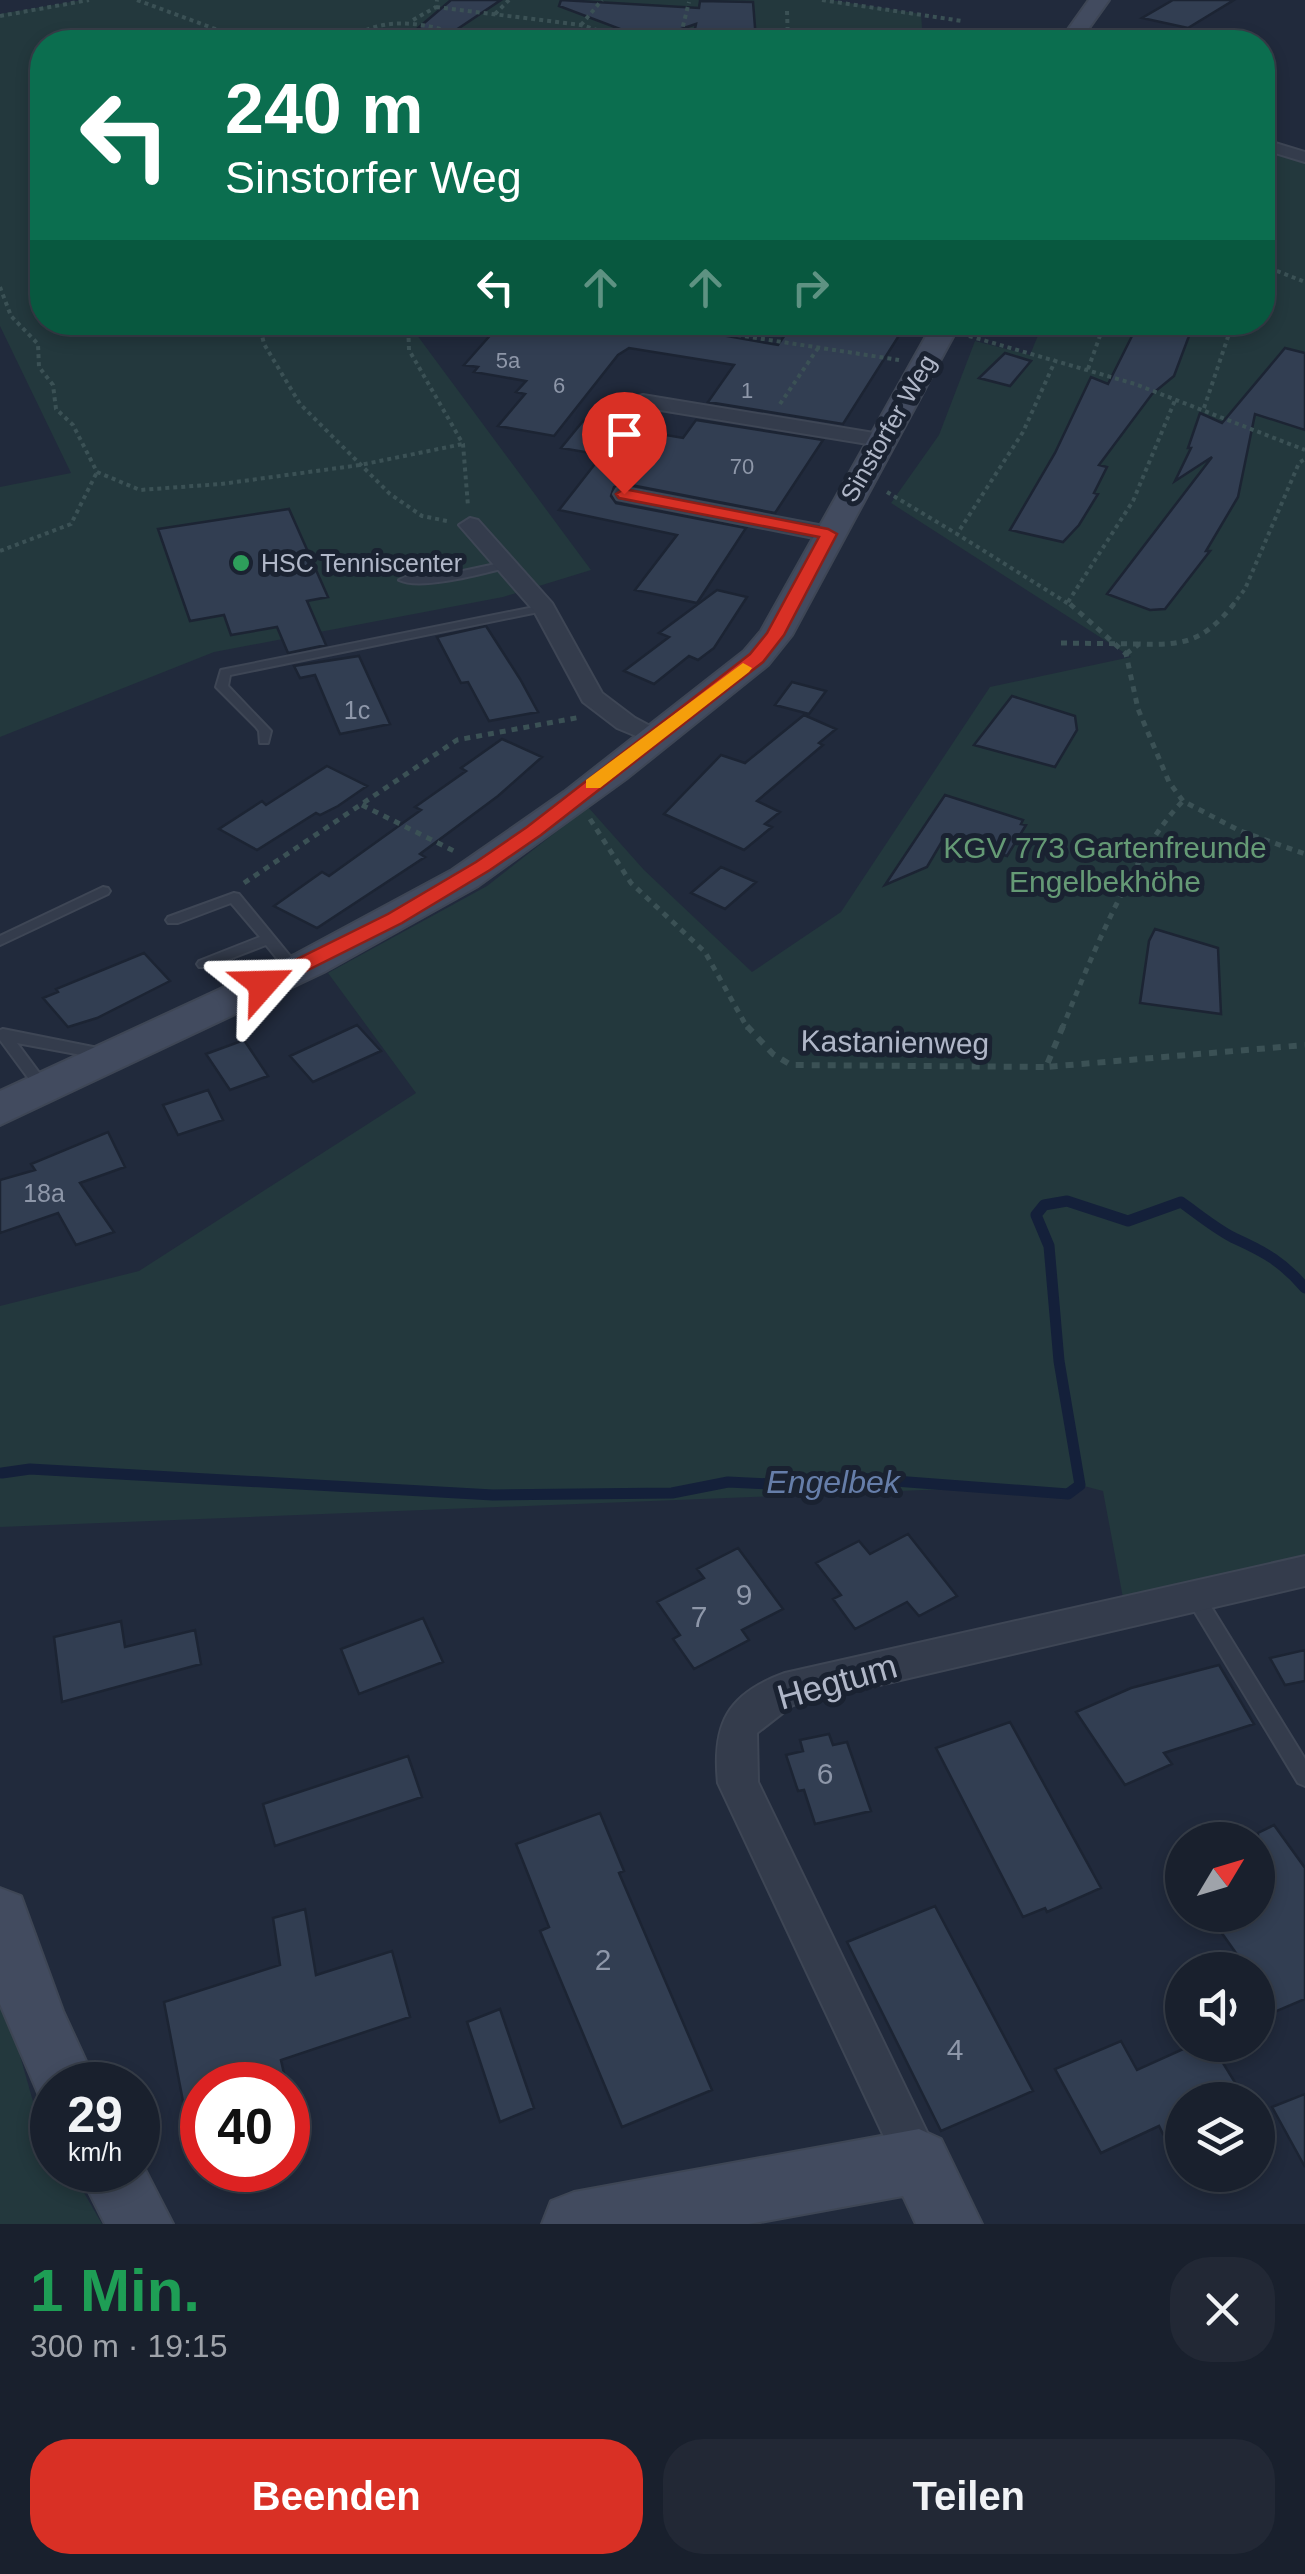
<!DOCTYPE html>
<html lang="de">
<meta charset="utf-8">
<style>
:root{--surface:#19202d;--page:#222835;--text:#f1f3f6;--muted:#9fa3aa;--line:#373e49;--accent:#d93025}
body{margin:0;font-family:Helvetica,sans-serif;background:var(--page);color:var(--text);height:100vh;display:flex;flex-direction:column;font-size:38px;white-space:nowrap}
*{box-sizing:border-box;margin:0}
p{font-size:32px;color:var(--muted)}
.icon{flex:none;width:55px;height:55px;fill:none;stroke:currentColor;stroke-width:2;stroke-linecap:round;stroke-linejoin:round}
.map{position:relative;height:2224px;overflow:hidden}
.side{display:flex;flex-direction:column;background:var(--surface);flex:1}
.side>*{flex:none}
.guide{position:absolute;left:30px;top:30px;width:1245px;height:305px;border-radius:40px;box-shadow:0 5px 15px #0003,0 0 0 2px var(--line);background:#0b6e4f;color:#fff;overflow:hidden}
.needle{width:65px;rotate:52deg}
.tools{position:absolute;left:1165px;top:1822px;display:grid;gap:20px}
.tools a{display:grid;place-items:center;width:110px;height:110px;border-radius:50%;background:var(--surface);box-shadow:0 5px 15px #0003,0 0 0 2px var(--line);font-size:50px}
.speed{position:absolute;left:30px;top:2062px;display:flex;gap:20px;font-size:50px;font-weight:700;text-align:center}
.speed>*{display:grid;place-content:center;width:130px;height:130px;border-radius:50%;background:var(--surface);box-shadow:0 5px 15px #0003,0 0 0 2px var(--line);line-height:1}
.speed small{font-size:25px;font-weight:400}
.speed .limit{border:15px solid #d22;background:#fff;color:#111}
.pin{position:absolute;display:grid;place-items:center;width:85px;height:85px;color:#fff;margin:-102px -42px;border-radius:50% 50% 50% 0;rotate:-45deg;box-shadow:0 0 10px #0007}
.pin .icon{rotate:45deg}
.me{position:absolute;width:110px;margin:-55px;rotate:65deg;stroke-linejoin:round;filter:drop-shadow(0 0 8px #0008)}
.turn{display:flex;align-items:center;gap:35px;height:210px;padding:0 30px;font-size:45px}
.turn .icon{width:130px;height:130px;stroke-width:2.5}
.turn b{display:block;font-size:70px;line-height:85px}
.lanes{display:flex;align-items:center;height:95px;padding:0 30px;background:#0003;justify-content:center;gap:50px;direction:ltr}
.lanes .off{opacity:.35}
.round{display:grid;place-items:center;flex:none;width:105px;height:105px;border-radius:40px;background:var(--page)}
.summary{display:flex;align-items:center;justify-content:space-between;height:170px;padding:0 30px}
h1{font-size:60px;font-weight:700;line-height:75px;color:#1e9e55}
.action{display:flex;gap:20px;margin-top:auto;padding:20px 30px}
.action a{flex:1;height:115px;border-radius:40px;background:var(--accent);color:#fff;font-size:40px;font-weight:700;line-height:115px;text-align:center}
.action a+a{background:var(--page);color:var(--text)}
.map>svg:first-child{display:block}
</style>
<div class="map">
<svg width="1305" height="2224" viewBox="0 0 1305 2224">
<rect width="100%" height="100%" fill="#212a3c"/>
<path fill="#23383d" d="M83,0H830L921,14L923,42H42V322L414,323L411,327L591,570L503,597L214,652L0,737V487L71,473L0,326V14Z
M1263,146L1305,160V1570L1126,1614L1103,1491L1080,1485L1068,1494L973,1488L0,1527V1306L139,1271L416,1093L328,973L487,886L588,807L644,870L752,972L841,912L990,687L1131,657L891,503L939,435L975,341L1030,355L1043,323L1262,322Z
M0,1985L34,2105L52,2137V2170H71L102,2224H0Z"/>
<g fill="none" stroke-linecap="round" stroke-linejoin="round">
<path stroke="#14203a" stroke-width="11" d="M2,1473L30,1469L493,1495L672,1493L728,1482L792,1485L855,1478L1068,1494L1080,1485L1059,1361L1049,1246L1036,1215L1044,1205L1067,1201L1128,1221L1181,1202C1198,1214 1216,1229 1234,1238C1265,1252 1283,1262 1305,1288"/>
</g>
<path fill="#323e52" stroke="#1c2433" stroke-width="2.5" d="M451,0H501L441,40L410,35Z
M561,0L699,8L700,1L753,2L756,40L693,38L696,24L649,40L559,6Z
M1173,0H1234L1188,28L1142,18Z
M502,322H648L778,345L794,322L824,327L827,323L900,334L843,424L708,402L734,365L629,348L618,355L554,436L498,426L525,394L516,392L526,381L474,372L478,367L464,365Z
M1136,328L1189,336L1174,376L1152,394L1099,465L1107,467L1094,493L1098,494L1079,525L1063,542L1010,530L1055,453L1091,377L1108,384Z
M1285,348L1305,353V430L1255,414L1238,497L1206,551H1210L1165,609L1150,610L1107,594L1212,457L1175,481L1191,448H1188L1200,413L1222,423Z
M1005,353L1031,361L1010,386L979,378Z
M696,420L823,440L775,513L626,484L614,487L611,496L616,503L746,528L697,603L635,590L677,535L559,510L602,455L561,448L583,421L683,438Z
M289,509L328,597L307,601L326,645L288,653L277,627L231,635L224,615L190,621L158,529Z
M717,590L747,597L714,648L698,660L689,656L654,684L624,671L669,637L659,633Z
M486,626L520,679L538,712L489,721L468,682L461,683L437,637Z
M359,656L390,724L340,734L315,675L300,678L294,666Z
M792,682L826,691L809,714L775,705Z
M1012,696L1075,716L1077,730L1055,767L974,745Z
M804,715L836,729L819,743L823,745L757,801L780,812L765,824L772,827L744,850L664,814L721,755L745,763Z
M502,739L542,757L498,796L420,854L425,857L317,928L274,906L322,872L329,876L421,810L415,807L466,771L461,768Z
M327,766L367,786L338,806L320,815L316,813L257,850L219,829L262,801L266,805Z
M945,795L1023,820L1021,824L1026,825L1007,856L944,838L927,867L885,885Z
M721,867L756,882L725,909L691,893Z
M1155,929L1218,948L1221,1014L1140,1003L1149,941Z
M144,953L170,981L97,1018L68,1027L43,998L58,992L56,989Z
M357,1025L381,1051L313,1082L290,1056Z
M244,1040L268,1076L230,1090L206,1054Z
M208,1090L223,1120L178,1135L163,1105Z
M108,1132L125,1167L80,1183L114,1232L76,1245L58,1213L0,1233V1180L35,1170L31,1164Z
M908,1534L957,1596L919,1616L907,1602L855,1629L833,1599L841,1595L816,1563L859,1541L870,1554Z
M738,1548L783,1609L742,1630L749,1640L694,1669L673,1639L680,1635L657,1602L704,1578L697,1569Z
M423,1618L443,1662L359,1694L341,1649Z
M121,1621L125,1647L195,1630L201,1664L62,1702L54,1637Z
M1305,1650V1681L1285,1685L1270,1658Z
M1219,1665L1254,1724L1164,1753L1172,1764L1125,1785L1076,1712L1131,1688Z
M1010,1722L1101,1888L1047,1912L1045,1908L1023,1917L936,1748Z
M829,1734L833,1745L847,1742L871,1811L815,1824L804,1790L798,1791L786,1755L803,1751L800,1740Z
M408,1756L422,1797L275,1846L263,1804Z
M600,1813L624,1871L619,1873L712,2090L622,2127L540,1931L549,1927L516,1844Z
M1274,1825L1305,1868V1999L1258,2019V1970H1248L1209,1915H1258V1833Z
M935,1906L1033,2091L941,2131L847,1942Z
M305,1909L316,1975L392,1951L410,2017L281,2060L285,2078L263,2085H202V2137L190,2138L164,2002L280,1965L273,1918Z
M500,2009L534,2108L500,2122L467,2022Z
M1121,2041L1137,2070L1192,2045H1212L1239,2089L1216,2100H1182V2125L1163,2134L1159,2126L1101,2153L1055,2069Z
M1305,2094V2167L1272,2107Z"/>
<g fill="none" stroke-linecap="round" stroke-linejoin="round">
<g stroke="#3e4655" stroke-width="4">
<path id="lane" d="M984,31L1070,39L1074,41L1062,42L985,35L974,39L980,42L959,41Z
M505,562L511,565L509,567C484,573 421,591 399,580L405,577L444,575Z
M544,605L550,608L548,610L230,675L228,686L271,731L268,743H260L259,731L256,727L216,687L221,670Z
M103,887L108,888L110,891L108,894L0,945V936Z
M234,893L239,894L299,967L301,970L299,973H289L266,945L209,967H199L197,964L199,961L260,937L231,903L178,923H168L166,920L168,917Z
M3,1029L103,1049L110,1054L103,1059L17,1043L49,1086L42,1091L37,1090L0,1040V1030Z
M1196,1590L1202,1592L1305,1759V1786L1298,1783L1190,1604L1187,1598L1190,1592Z"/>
</g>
<g stroke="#3e4655" stroke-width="4">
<path id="street" d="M1262,139L1305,152V162L1262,149Z
M643,395L880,434L890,440L880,446L648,408L637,424H623L620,420L636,397Z
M625,488L829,527L840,534L829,541L617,499L614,494L617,489Z
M470,518L478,520L552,603L602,693L635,718L667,735L664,740H646L617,728L583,702L534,611L459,525Z
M1305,1556V1586L793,1705L757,1733L758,1782L941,2161L935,2177L919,2183L903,2177L718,1783C712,1724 727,1694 785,1673Z"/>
</g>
<g stroke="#3e4655" stroke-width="4">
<path id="secondary" d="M1089,0H1109L1079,42H1059Z
M934,322H961L792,635L768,665L626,779L478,886L324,972L0,1125V1091L296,954L452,870L564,792L744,651L761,631Z
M0,1888L21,1896L63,2011L97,2085H52V2110L44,2107L0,2004Z
M919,2129L941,2139L982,2224H916L903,2196L749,2224H542L551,2201L574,2192Z
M138,2156L173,2224H105L78,2170H138Z"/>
</g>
<path stroke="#3b5155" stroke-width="4" stroke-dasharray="4 4" stroke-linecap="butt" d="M137,0L218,30L231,42
M822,0L962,21
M436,7L581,25L635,42
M787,11L788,42
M495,14L509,0
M0,16L89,0
M413,20L436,7L437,0
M581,25L602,0
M345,42C390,9 436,27 485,42
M679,42L689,2
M1262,265L1305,282
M0,287L11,316L38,344L39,367L53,385L56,409L73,425L97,472L140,490L221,484L360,465L463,444
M259,322L264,344L300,404L390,494L422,516L447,521
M408,322L409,350L463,444L468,506
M666,324L899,360
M969,336L1135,384L1305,450
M1056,359L1023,432L957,534L1072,606
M1088,369L1105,322
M780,404L818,348
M1204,408L1233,322
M887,492L957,534
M0,551L71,524L97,472
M1068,602L1133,501L1176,398
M1232,606L1245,589L1299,463L1305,459"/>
<path stroke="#3b5155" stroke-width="5" stroke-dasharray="6 6" stroke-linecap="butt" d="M1070,604L1126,654L1138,709L1169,782L1183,801L1240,831L1305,854
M1061,643L1138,644
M1126,654L1139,644C1184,646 1204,641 1234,604
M362,805L454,851
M590,819L631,883L705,952L748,1029
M244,883L457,740L581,717
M1062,1029C1088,964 1135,849 1183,801"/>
<path stroke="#3b5155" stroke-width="6" stroke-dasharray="8 8" stroke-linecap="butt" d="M747,1026L773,1054L791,1065L1046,1067
M1063,1026L1046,1067L1305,1045"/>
<use href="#lane" fill="#343c4c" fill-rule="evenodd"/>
<use href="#street" fill="#343c4c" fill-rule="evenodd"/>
<use href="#secondary" fill="#424b5f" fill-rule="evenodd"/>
</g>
<path fill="#d93025" stroke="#8d1f18" stroke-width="2.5" d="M624,489L828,529L837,534L784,635L763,662L541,835L490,870L402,923L270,989H255L252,984L255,980L388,914L476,862L527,827L750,654L767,633L819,537L619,498L616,494Z"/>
<path fill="#f59e0b" d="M743,663L752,668L749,672L600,788H586V780Z"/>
<circle fill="#2e9e5b" stroke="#1a2231" stroke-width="4" cx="241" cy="563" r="10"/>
<g text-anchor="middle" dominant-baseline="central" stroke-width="10" stroke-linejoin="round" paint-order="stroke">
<g font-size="22" fill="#8e97a9">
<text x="508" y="360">5a</text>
<text x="559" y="385">6</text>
<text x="747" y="390">1</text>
<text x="742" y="466">70</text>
</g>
<g font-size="25" fill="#b0b7c8" stroke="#1a2231">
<text transform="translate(888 428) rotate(-60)">Sinstorfer Weg</text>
</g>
<g font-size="25" fill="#b0b7c8" stroke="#1a2231" text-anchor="start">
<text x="261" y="563">HSC Tenniscenter</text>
</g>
<g font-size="25" fill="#8e97a9">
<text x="357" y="710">1c</text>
<text x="44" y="1193">18a</text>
</g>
<g font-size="30" fill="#659a75" stroke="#1a2231">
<text x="1105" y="847">KGV 773 Gartenfreunde<tspan x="1105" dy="34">Engelbekhöhe</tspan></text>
</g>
<g font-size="30" fill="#b0b7c8" stroke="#1a2231">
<text transform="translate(895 1042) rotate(1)">Kastanienweg</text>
</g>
<g font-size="30" fill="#8e97a9">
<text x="744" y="1594">9</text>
<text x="699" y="1616">7</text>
<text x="825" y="1773">6</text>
<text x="603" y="1959">2</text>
<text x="955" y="2049">4</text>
</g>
<g font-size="32" font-style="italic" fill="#667ea9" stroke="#1a2231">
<text x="833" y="1482">Engelbek</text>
</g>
<g font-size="35" fill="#b0b7c8" stroke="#1a2231">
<text transform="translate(837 1681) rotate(-16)">Hegtum</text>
</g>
</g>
</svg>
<div class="tools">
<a><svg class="needle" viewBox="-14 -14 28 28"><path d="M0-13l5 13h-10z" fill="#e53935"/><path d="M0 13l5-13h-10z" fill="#9fa3aa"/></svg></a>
<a><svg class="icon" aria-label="sound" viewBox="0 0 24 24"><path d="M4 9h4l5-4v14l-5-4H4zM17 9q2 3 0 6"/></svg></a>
<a><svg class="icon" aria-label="layers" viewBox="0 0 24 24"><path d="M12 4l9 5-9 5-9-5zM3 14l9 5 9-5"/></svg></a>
</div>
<div class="speed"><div>29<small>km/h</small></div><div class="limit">40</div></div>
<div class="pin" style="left:624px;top:494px;background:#d93025"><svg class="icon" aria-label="arrive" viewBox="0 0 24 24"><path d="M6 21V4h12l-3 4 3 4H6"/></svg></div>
<svg class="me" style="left:263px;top:984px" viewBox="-20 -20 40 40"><path d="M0-17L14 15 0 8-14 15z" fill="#d93025" stroke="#fff" stroke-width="4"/></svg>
<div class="guide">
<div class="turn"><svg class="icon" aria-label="left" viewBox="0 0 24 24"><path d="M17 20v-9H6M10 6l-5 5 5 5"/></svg><div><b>240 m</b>Sinstorfer Weg</div></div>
<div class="lanes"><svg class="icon" aria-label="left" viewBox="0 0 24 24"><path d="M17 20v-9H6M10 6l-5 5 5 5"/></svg><svg class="icon off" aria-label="ahead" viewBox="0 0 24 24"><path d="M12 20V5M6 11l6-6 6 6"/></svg><svg class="icon off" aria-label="ahead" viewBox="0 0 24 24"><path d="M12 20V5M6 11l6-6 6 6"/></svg><svg class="icon off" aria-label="right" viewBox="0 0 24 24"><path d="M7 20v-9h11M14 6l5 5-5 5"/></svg></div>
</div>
</div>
<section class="side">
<div class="summary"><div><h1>1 Min.</h1><p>300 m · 19:15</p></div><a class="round"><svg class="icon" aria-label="close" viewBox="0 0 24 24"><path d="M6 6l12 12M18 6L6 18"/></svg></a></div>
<div class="action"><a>Beenden</a><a>Teilen</a></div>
</section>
